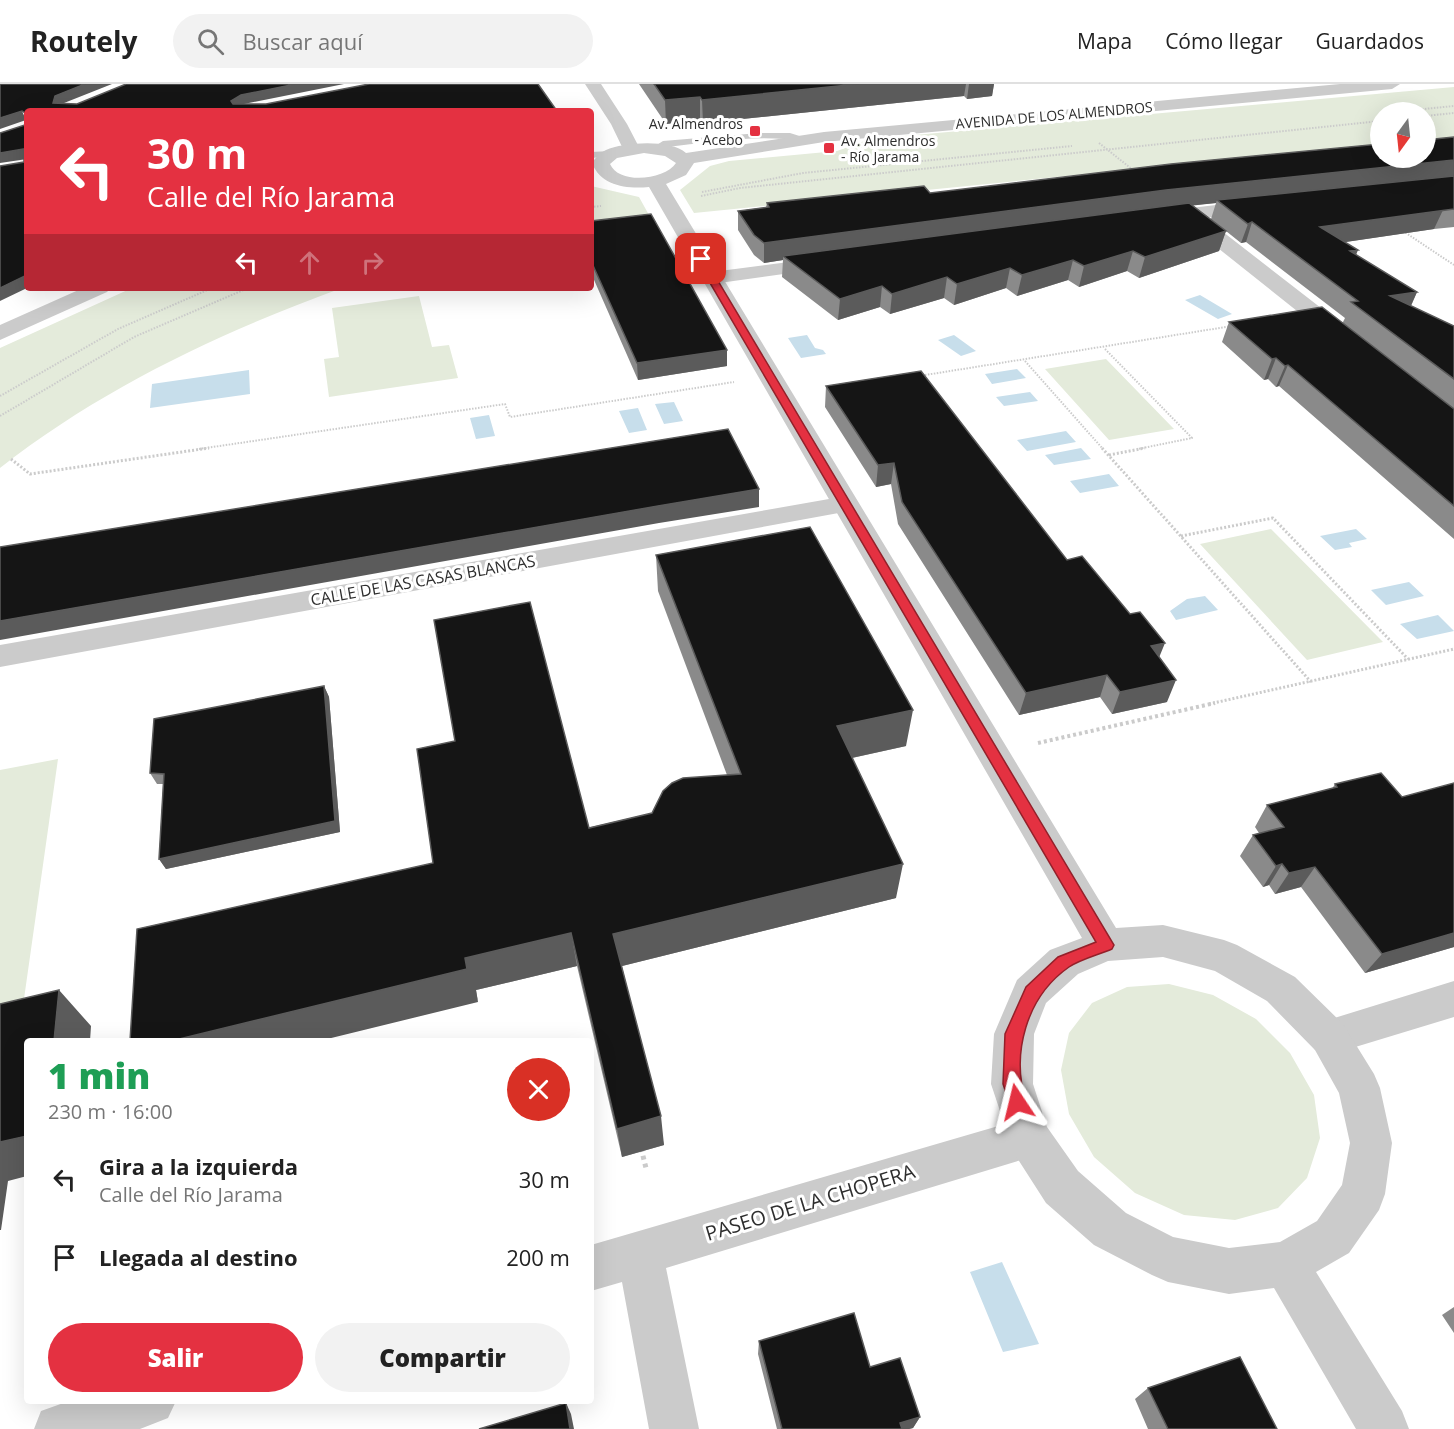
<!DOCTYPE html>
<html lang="es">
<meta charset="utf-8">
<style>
:root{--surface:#fff;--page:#f2f2f2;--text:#222;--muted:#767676;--line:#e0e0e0;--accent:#e43141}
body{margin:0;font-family:"Open Sans",sans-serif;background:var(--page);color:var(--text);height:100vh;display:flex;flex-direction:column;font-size:22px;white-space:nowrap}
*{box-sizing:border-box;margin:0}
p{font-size:20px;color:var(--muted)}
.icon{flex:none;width:33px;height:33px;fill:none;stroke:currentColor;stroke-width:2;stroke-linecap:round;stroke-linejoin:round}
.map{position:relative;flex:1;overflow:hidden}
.side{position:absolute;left:24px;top:954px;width:570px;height:366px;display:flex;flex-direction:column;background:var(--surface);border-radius:6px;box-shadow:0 6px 24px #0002}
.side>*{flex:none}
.hud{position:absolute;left:24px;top:24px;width:570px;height:183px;border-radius:6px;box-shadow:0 6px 24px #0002;background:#e43141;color:#fff;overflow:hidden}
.needle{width:39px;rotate:195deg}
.tools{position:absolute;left:1370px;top:18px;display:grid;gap:12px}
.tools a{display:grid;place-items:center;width:66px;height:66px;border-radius:50%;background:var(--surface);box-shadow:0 6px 24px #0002;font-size:30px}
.pin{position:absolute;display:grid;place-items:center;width:51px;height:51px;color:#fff;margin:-26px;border-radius:12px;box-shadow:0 3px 9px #0006}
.me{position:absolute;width:66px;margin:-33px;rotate:350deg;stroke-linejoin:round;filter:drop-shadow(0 0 4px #0008)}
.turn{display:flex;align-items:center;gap:21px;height:126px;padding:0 24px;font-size:27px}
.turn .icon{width:78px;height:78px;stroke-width:2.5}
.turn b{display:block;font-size:42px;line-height:51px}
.lanes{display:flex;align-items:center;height:57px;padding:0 24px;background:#0003;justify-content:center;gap:30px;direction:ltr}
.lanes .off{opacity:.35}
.round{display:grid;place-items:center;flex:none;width:63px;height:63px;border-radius:32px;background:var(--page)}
.head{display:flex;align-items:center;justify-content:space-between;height:102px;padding:0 24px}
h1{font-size:36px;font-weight:800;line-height:45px;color:#1e9e55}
.cta{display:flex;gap:12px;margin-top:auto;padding:12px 24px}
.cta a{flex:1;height:69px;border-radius:36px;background:var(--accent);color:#fff;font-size:24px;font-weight:800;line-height:69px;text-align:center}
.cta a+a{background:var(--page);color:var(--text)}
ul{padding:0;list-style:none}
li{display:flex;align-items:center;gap:18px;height:78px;padding:0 24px}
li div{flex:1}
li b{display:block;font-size:22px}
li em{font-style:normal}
header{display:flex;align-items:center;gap:36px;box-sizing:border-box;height:84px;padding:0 30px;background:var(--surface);border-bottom:2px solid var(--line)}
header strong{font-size:28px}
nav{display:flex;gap:33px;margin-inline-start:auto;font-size:21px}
.search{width:420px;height:54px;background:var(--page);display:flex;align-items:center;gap:15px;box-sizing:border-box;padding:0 21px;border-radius:33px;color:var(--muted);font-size:22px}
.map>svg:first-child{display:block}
</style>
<header>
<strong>Routely</strong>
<div class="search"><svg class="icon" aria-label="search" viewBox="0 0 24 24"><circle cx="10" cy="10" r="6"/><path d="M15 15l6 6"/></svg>Buscar aquí</div>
<nav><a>Mapa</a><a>Cómo llegar</a><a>Guardados</a></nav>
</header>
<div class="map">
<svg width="1454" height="1345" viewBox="0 0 1454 1345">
<rect width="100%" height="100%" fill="#fff"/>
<path fill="#e4ebdb" d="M1454,3V54L1425,57V28H1380V61L694,129L680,106L710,82L729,77L837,67L870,55Z
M591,102L639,113L649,131L591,141Z
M132,204H342C221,248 102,304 0,384V264Z
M419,212L432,263L449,261L458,294L329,313L324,275L339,273L332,224Z
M1106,275L1174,345L1109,356L1045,285Z
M1271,445L1383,558L1307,576L1200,460Z
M58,675L22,929L0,934V686Z
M1169,900L1213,911L1256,935L1290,969L1314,1011L1320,1054L1307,1094L1278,1124L1235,1136L1184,1131L1135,1109L1094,1073L1069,1030L1061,986L1069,949L1092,919L1127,903Z"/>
<path fill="#c7deeb" d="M1200,211L1232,230L1218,235L1185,216Z
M807,251L815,264L823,266L826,270L801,274L788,254Z
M954,251L976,267L961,272L938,256Z
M1017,285L1026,294L992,300L985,290Z
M249,286L250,310L150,324L152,300Z
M1030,308L1038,317L1004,322L996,313Z
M674,318L683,337L664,340L655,320Z
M638,324L647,346L629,349L619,327Z
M489,331L495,352L476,355L470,334Z
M1066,347L1076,358L1027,367L1017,356Z
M1081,364L1091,375L1054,381L1045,371Z
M1109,390L1119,402L1080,409L1070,397Z
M1356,445L1367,455L1349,459L1352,463L1335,466L1320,452Z
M1409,498L1424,512L1386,521L1371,506Z
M1205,512L1218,526L1176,536L1170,527L1187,515Z
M1438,531L1454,547L1417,555L1400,540Z
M1002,1178L1039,1260L1003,1268L970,1188Z"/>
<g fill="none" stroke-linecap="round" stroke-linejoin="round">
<path stroke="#cbcbcb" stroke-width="2" stroke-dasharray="1.5 1.5" stroke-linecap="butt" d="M1404,27L1454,22
M1425,32L1454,29
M1099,59L1133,86
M702,108L803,89L1072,62
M701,112L740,104L1380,37
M591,123L601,122
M1403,147L1454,181
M1105,265L1192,354L1138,365
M1025,277L1103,365
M919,292L1232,242
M0,312L118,245L212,204
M0,332L134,253L248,204
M199,365L505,320L510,333L734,298"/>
<path stroke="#cbcbcb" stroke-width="3" stroke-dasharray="2 2" stroke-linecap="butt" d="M1102,364L1311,598
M1109,371L1145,364
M11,375L30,390L209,364
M1181,452L1273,434L1408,575
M1209,620L1454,565"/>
<path stroke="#cbcbcb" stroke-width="4" stroke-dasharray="3 3" stroke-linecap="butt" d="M1038,659L1215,619"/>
<path stroke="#cbcbcb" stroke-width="5" stroke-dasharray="4 4" stroke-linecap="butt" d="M641,1064L646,1084"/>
<path fill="#cbcbcb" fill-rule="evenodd" d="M759,49H790L809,55L804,58C760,49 710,59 666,63L657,67L652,64L663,57Z
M611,67L616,70L615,72L591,74V68Z"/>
<path fill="#cbcbcb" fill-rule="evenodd" d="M585,0H601L627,40L640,65L637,69H625L611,40Z
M1258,116L1265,118L1268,122L1265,126L1205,134L1352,248L1355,253L1352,258L1344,260L1336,258L1184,137L1157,140L1150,138L1147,134L1150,130L1157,128Z
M827,173L834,175L837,179L834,183L712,200L705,198L702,194L705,190L712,188Z
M846,412L855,414L859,420L855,426L0,583V561Z
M1454,897V933L1329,971L1315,966L1309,953L1315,940Z
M1029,1033L1044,1039L1050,1054L1044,1069L666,1184L699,1345H649L622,1198L591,1207V1161Z
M69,1317H176L168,1334L140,1345H34L41,1327Z"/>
<path fill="#cbcbcb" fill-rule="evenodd" d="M1340,0H1400L1392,5L824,58L694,79L686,91L666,100L1116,844L1163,841L1224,856L1237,861L1295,893L1343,940L1374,990L1380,1004L1392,1059L1385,1110L1379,1126L1349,1169L1316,1188L1402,1327L1409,1345H1356L1274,1204L1229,1210L1168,1198L1152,1191L1094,1161L1046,1119L1014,1069L991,1000L994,950L1017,896L1050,866L1082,854L649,103C626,105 601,102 592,79C595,74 601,68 606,66C624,58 671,55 686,69L824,48ZM644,69L665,72L676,79C665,96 619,101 610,80L617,74ZM1163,873L1215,887L1267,917L1315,966L1339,1009L1350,1059L1342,1101L1317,1137L1280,1158L1229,1164L1173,1153L1126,1129L1078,1087L1047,1043L1033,1000L1034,950L1046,919L1078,890L1108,877Z
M83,204H111L107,208L0,256V241Z"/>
</g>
<path fill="#8a8a8a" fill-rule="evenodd" d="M639,0H994L992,12L967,15L964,12L703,39L700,36L666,40Z
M1454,53V143L1434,145L1345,158L1356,171L1417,208L1411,222L1454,242V455L1279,302L1276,303L1268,295L1264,296L1222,258L1229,238H1343L1345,234L1246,158L1241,159L1226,147L1219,167L1139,194L1127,187L1079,203L1068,196L1017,212L1006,204L954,221L944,214L890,230L880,223L838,236L782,193L783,176L764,179L754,171L738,146V127L766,123L767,119L930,109ZM1216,119L1211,135L1193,121Z
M591,137L727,282L638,296L591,189Z
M826,302L1067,476L1159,573L1167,618L1112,630L1100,613L1019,631L898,440L891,400L876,403L825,323Z
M656,471L906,662L852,674L896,814L622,882L664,1061L622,1073L577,882L476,906L478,918L433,779L652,729L727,691L658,507Z
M324,602L329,613L340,748L166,785L159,775L163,700H157L150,689Z
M1335,700L1454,863L1365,889L1301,803L1275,810L1269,801L1263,803L1240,772L1253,751L1259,749L1255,743L1267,721L1332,705Z
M1454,1223V1249L1442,1231Z
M759,1257L870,1283L920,1333L913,1344L909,1345H777L758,1270Z
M1148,1304L1277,1345H1148L1135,1315Z"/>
<path fill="#5b5b5b" d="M85,0H112L59,21L53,19L55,12Z
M296,0H344L244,20L234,27L231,17L241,11Z
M858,0H966L964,12L703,39L702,16Z
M969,0H994L992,12L967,15Z
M700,13V36L666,40L665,16Z
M22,27L26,36L0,45V34Z
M24,65L27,75L0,79V69Z
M1454,76V94L1217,116L1216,119L1161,125L783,172V176L764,179V159L1166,106Z
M1443,126L1434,145L1312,163L1320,143Z
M1252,138L1246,158L1241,159L1248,140Z
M1226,147L1219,167L1139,194L1145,173Z
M1358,166L1350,186V167Z
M1133,167L1127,187L1079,203L1084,182Z
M1073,176L1068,196L1017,212L1022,191Z
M1010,184L1006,204L954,221L957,200Z
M27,191V204L0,217V204Z
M947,193L944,214L890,230L892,210Z
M882,202L880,223L838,236L840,215Z
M1417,208L1408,228L1390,212Z
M727,266V282L638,296L637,279Z
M1276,274L1268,295L1264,296L1272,275Z
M1288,281L1279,302L1276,303L1285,282Z
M894,379L891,400L876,403L878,381Z
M759,405V423L659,439L0,556V537L658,422Z
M1165,559L1156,581L1151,562Z
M1107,591L1100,613L1019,631L1026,609Z
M1176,596L1167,618L1112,630L1120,608Z
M324,602L329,613L340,748L166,785L159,775Z
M913,626L906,662L833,678L837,642Z
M903,780L896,814L618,883L613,850Z
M1282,780L1269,801L1263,803L1276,782Z
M1315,783L1301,803L1275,810L1289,789Z
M571,849L577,882L476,906L478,918L319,957H171L465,874Z
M1454,849V863L1365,889L1382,870Z
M59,906L91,942L90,957H54Z
M661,1032L664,1061L622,1073L617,1045Z
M27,1052V1092L8,1097L1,1146H0V1058Z
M566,1319L571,1330L574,1345H570Z
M920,1333L913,1344L909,1345H897L900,1339Z"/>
<path fill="#151515" stroke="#5b5b5b" stroke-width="1.5" d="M0,0H85L55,12L53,19L77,20L126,0H296L241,11L231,17L233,20H266L369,0H538L557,27H27V191L0,204V82L24,78V65L0,69V49L25,41V29L22,27L0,34Z
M654,0H858L702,16L700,13L665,16Z
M1454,53V76L1166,106L764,159L754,151L738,127L769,123L767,119L924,102L930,109L1171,80L1380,60V74H1425V56Z
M1454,92V125L1320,143L1358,166L1350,167L1417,208L1390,212L1454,242V295L1351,218L1358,217L1252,138L1248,140L1217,116Z
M1189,119L1226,147L1145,173L1133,167L1084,182L1073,176L1022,191L1010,184L957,200L947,193L892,210L882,202L840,215L783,172Z
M651,130L727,266L637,279L591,177V137Z
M1322,223L1454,325V422L1288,281L1285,282L1276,274L1272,275L1229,238Z
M921,287L1067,476L1082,472L1130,530L1140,528L1165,559L1151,562L1176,596L1120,608L1107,591L1026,609L902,418L894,379L878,381L826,302Z
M728,345L759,405L658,422L0,537V463Z
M810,443L913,626L837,642L903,780L613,850L661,1032L617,1045L571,849L465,874L467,885L171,957H130L137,845L433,779L417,665L455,657L434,536L530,518L589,744L652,729L663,707L672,699L683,694L741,690L656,471Z
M324,602L335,737L159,775L164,690L150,689L154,635Z
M1381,689L1402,713L1454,699V849L1382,870L1315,783L1289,789L1282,780L1276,782L1253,751L1284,743L1267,721L1337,703L1335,700Z
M59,906L54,957H27V1052L0,1058V920Z
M854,1229L870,1283L900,1274L920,1333L900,1339L902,1345H782L759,1257Z
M1240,1273L1277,1345H1168L1148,1304Z
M566,1319L570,1345H479Z"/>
<path fill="#e43141" stroke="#94202a" stroke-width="1.5" d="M701,173L705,175L1114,861L1112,865C1098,871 1081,875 1069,883C1026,913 1011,970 1026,1018L1024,1024L1017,1026L1011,1024L1003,1000L1005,950L1026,903L1058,873L1096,858L696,175Z"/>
<g fill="#e43141" stroke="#fff" stroke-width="2">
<rect x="749" y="41" width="12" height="12" rx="3"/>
<rect x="823" y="58" width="12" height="12" rx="3"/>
</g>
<g text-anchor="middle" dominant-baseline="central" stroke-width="6" stroke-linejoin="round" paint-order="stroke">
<g font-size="14" fill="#2e2e2e" stroke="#fff">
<text transform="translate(1054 31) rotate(-5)">AVENIDA DE LOS ALMENDROS</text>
</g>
<g font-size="14" fill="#2e2e2e" stroke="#fff" text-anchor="end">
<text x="743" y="39">Av. Almendros<tspan x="743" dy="16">- Acebo</tspan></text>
<text x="841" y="56" text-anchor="start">Av. Almendros<tspan x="841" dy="16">- Río Jarama</tspan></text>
</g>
<g font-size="16" fill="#2e2e2e" stroke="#fff">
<text transform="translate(423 496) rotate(-10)">CALLE DE LAS CASAS BLANCAS</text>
</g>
<g font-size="20" fill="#2e2e2e" stroke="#fff">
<text transform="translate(810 1118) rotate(-17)">PASEO DE LA CHOPERA</text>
</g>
</g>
</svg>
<div class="tools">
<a><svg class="needle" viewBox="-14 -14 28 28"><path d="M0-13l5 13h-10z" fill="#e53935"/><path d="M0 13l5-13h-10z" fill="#767676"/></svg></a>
</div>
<div class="pin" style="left:701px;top:175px;background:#d93025"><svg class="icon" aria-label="arrive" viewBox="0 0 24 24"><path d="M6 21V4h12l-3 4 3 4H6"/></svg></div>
<svg class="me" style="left:1017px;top:1018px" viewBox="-20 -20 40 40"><path d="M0-17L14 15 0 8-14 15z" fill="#e43141" stroke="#fff" stroke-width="4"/></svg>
<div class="hud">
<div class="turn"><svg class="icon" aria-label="left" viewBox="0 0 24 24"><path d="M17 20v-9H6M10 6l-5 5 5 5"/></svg><div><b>30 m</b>Calle del Río Jarama</div></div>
<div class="lanes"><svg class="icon" aria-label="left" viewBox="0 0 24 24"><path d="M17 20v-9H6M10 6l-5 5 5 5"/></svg><svg class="icon off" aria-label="ahead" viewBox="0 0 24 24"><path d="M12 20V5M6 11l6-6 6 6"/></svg><svg class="icon off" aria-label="right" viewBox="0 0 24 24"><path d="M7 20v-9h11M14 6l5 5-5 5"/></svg></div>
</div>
<section class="side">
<div class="head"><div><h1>1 min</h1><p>230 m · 16:00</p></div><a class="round" style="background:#d93025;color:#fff"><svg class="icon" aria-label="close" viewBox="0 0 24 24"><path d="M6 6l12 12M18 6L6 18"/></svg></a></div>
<ul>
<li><svg class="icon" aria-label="left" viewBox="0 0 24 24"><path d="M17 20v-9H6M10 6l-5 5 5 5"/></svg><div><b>Gira a la izquierda</b><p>Calle del Río Jarama</p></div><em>30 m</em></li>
<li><svg class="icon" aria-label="arrive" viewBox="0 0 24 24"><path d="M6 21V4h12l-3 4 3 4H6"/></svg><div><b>Llegada al destino</b></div><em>200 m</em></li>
</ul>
<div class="cta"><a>Salir</a><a>Compartir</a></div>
</section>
</div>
